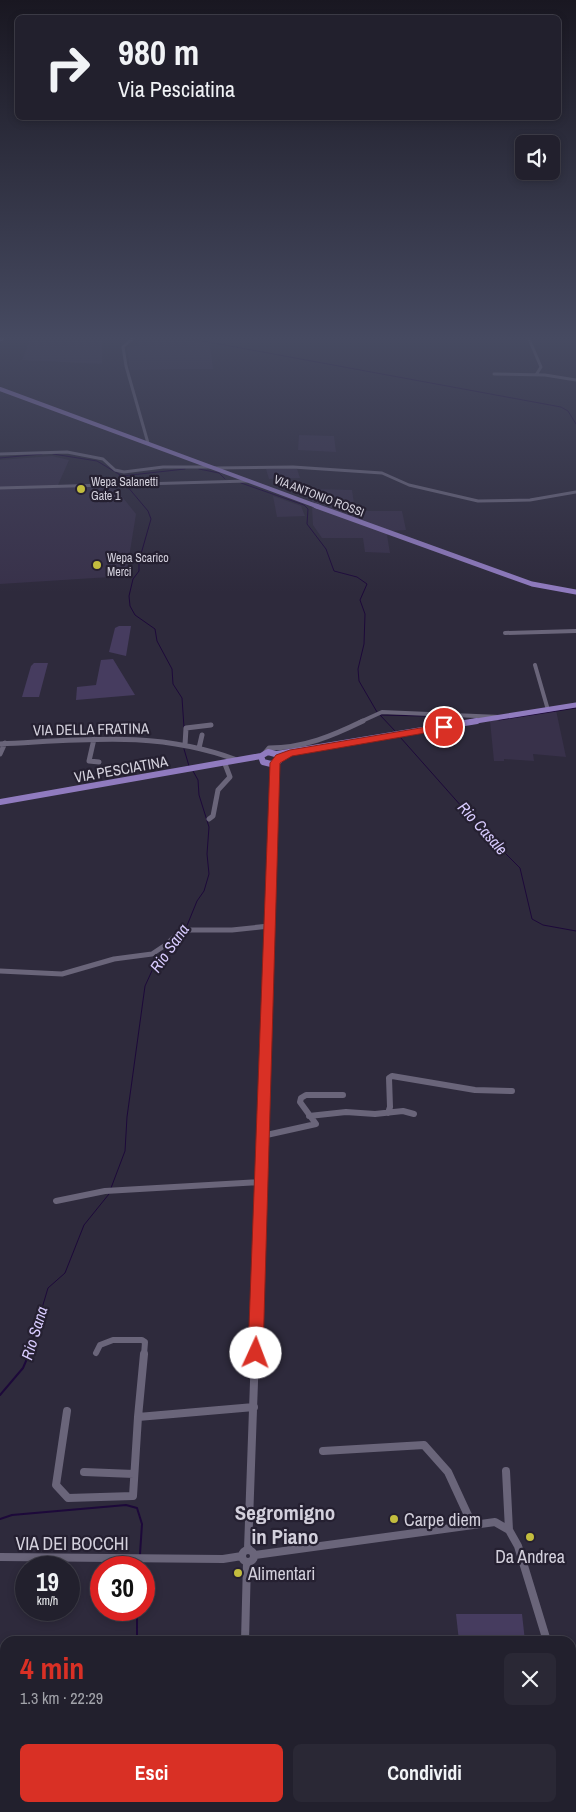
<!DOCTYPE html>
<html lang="it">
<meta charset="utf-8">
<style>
:root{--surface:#22202d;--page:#2a2835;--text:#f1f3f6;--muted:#a2a3aa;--line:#3f3e49;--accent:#d93025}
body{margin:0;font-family:"Archivo Narrow",sans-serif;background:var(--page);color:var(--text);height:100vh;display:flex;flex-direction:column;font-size:19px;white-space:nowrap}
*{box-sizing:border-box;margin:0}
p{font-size:16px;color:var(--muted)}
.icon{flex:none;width:28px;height:28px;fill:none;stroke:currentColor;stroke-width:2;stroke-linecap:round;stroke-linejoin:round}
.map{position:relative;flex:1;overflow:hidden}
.drawer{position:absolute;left:0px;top:1636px;width:576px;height:176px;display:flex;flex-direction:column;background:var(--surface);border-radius:15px 15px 0 0;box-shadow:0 2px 8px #0003,0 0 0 1px var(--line)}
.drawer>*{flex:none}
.hud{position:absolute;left:15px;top:15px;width:546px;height:105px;border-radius:8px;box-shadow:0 2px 8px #0003,0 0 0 1px var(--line);background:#22202d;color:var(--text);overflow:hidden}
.controls{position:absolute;left:515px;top:135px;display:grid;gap:10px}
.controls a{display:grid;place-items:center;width:45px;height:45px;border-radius:8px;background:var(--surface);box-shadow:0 2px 8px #0003,0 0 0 1px var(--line);font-size:25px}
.speed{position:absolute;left:15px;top:1556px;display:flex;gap:10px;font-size:25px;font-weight:700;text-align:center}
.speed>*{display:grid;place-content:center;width:65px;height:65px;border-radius:50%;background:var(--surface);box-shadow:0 2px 8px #0003,0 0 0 1px var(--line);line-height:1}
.speed small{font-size:12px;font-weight:400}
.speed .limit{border:8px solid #d22;background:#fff;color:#111}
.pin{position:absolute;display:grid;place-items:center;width:42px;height:42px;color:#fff;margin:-21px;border:2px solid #fff;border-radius:50%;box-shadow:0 1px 5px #0007}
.me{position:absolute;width:55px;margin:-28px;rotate:2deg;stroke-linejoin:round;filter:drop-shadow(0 0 4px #0008)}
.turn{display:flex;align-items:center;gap:18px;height:105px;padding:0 20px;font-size:22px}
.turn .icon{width:65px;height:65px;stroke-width:2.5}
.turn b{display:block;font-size:35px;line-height:42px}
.round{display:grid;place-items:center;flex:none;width:52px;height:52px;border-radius:8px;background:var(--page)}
.summary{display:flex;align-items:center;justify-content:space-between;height:85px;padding:0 20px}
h1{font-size:30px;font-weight:700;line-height:38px;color:var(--accent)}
.primary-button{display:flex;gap:10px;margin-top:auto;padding:10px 20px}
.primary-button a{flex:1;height:58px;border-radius:8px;background:var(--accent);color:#fff;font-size:20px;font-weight:700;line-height:58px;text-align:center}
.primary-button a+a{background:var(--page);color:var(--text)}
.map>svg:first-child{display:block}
</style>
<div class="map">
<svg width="576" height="1812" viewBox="0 0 576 1812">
<rect width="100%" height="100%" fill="#2e2a3c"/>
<path fill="#38314a" d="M30,339H102V364L22,360Z
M152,339H180L210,344L213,369L130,370L127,347L139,346V340Z
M299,435L334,436L336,452L298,450Z
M52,456L69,460L58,485L111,483L136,514L126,576L0,584V460Z
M266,469H297L300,478L269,479Z
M311,489L352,490L355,511H402L406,530L391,531L387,535L390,553L365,552L363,538H322L313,525Z
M273,496L301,506L305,516L277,517Z
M556,710L566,757L533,754L534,761L504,759V761H494L490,721Z"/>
<path fill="#463c5f" d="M119,626H131L126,656L109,652L115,628Z
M113,659L135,695L76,700L77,687L96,685L101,660Z
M34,663H48L39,697H22L31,666Z
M456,1614H522L525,1641H459Z"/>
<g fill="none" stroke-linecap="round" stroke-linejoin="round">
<path stroke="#1d093a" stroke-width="1" d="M192,339L561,407L568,411L576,424
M53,454L97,461L122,476L185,469
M0,458L42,454
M199,469L219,473L225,479
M119,475L125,483
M241,483L304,505L308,509L307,524L326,549L334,571L357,577L367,584L360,600L365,614L364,644L358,669L359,681L377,712
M127,486L148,511L151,519L139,561V571L133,579L129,596L130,606L135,615L155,629L157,641L172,669L173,684L182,698L184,727
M380,715L396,732
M381,715L464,717
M499,720L576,708
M400,737L486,834L520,868L532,919L543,925L576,931
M184,749L189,766
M186,928L197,901L204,891L209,874L207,854L209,827L199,795L198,780L193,771
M111,1188L125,1151L127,1117L145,986L156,962L184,932
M28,1355L48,1288L65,1273L84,1225L109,1194"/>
<path stroke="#1d093a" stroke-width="2" d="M0,1395L23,1368L29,1354
M0,1519L12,1515L126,1505L137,1508L142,1524L140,1554
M139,1568L140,1561
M137,1610V1641
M136,1808L137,1812"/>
<path stroke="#6a657a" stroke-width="3" d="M132,339L123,347L126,366L148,443
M529,339L541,367L536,375
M494,374L545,375L576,380
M0,454L67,452L103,459L115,470L124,472L163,467H211
M215,468L293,467L382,473L409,485L478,501L530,500L576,492
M0,488L247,481"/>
<path stroke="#6a657a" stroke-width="4" d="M505,633L576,631
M535,665L548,710
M360,722L382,712L500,717"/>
<path stroke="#6a657a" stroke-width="5" d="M94,739L89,761L99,762
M0,744C84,740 156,730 237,760
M185,745L186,728L211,725
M199,748L202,735
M0,754L5,743
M264,754L269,748C304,748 332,736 363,721
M209,819L213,816L218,790L230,777L225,764
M0,971L62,974L114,959L152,954L167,944L181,930H232L269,926
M267,999L275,763"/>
<path stroke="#6a657a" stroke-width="6" d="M388,1113L390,1107L389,1078L392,1076L475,1090L512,1091
M309,1116L346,1112L375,1114L403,1111L414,1114
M262,1136L316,1124L300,1102L301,1098L306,1095H343
M56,1201L105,1191L261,1182
M96,1353L100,1345L113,1340H142L145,1342L144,1355
M255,1355L267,998"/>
<path stroke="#6a657a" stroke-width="8" d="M144,1354L138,1417L254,1407
M67,1411L56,1485L68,1498L133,1496L138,1417
M323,1451L424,1445L448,1472L472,1524
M506,1471L509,1530
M84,1472L134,1474
M248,1549L255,1354
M242 1556a6 6 0 1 1 12 0a6 6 0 1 1-12 0Z
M255,1555L495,1522L509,1530L518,1546L547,1641
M0,1557L223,1559L242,1556
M245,1641L247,1562
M571,1716L576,1721
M241,1808V1812"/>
<path stroke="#907bbf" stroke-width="4" d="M0,339H2
M0,389L319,507"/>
<path stroke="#907bbf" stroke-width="5" d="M316,506L532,584L576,592
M470,722L576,705"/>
<path stroke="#907bbf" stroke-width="6" d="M268,752L279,755V761L271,764L263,762L261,756Z
M277,754L477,721
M0,802L261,756"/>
</g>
<linearGradient id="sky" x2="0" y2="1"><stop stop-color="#191721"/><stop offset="0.57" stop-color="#464a61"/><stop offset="1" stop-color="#464a61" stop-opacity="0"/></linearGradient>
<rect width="576" height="593" fill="url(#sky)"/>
<path fill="#d93025" stroke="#8d1f18" d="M444,724L448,725V729L292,756L280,763L263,1353L261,1358L256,1360L250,1358L248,1353L270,763L276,755L290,750Z"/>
<g fill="#c3bd3e" stroke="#252031" stroke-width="2">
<circle cx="81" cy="489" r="5"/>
<circle cx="97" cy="565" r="5"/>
<circle cx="394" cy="1519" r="5"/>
<circle cx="530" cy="1537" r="5"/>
<circle cx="238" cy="1573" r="5"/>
</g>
<g text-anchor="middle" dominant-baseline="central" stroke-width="4.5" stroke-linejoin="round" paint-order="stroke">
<g font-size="12" fill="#d3d0dc" stroke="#252031" text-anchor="start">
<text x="91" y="482">Wepa Salanetti<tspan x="91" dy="14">Gate 1</tspan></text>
<text x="107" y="558">Wepa Scarico<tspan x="107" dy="14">Merci</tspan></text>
</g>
<g font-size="12" fill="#d3d0dc" stroke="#252031">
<text transform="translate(319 496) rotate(21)">VIA ANTONIO ROSSI</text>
</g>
<g font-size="15" fill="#d3d0dc" stroke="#252031">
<text transform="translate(91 729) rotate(-1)">VIA DELLA FRATINA</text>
<text transform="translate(121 769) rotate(-10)">VIA PESCIATINA</text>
</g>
<g font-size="16" font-style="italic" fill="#d8cbfe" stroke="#252031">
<text transform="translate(483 828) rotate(48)">Rio Casale</text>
<text transform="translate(169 948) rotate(-55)">Rio Sana</text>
<text transform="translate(34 1333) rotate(-73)">Rio Sana</text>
</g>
<g font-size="18" fill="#d3d0dc" stroke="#252031" text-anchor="start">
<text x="404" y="1519">Carpe diem</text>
<text x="530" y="1556" text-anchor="middle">Da Andrea</text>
<text x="248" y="1573">Alimentari</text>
</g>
<g font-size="18" fill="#d3d0dc" stroke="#252031">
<text x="72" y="1543">VIA DEI BOCCHI</text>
</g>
<g font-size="21" font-weight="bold" fill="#d3d0dc" stroke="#252031">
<text x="285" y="1512">Segromigno<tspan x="285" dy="24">in Piano</tspan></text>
</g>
</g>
</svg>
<div class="controls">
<a><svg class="icon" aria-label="sound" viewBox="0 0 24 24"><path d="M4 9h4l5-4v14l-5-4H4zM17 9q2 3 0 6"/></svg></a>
</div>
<div class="speed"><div>19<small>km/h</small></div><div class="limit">30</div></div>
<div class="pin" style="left:444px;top:727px;background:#d93025"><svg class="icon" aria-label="arrive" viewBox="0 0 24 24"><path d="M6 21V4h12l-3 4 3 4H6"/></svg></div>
<svg class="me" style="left:256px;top:1353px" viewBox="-20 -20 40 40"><circle r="19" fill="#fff"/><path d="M0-13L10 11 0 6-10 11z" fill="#d93025"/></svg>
<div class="hud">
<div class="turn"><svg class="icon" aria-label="right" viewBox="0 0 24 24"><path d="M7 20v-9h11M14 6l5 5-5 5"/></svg><div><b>980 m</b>Via Pesciatina</div></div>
</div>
<section class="drawer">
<div class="summary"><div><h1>4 min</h1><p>1.3 km · 22:29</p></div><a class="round"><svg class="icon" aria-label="close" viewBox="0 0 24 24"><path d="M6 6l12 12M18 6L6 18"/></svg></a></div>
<div class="primary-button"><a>Esci</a><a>Condividi</a></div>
</section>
</div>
